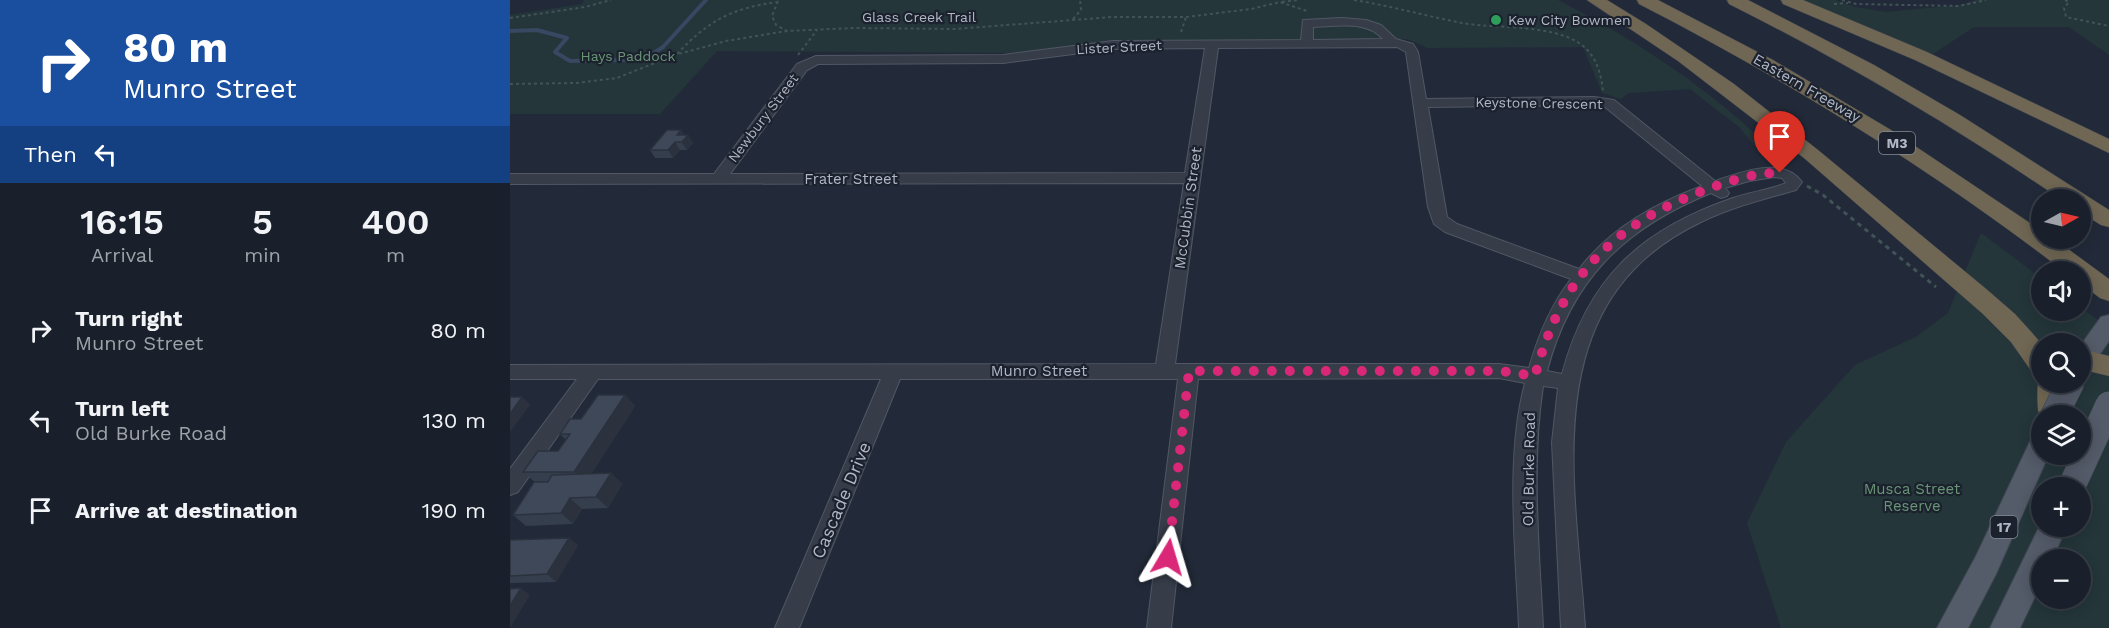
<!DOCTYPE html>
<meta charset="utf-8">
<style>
:root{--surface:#1a202b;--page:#232833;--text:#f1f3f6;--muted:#9fa3a9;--line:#383e47}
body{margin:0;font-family:"Work Sans",sans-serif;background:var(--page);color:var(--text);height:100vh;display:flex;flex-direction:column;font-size:22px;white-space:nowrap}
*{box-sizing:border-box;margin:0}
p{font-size:20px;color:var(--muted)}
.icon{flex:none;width:33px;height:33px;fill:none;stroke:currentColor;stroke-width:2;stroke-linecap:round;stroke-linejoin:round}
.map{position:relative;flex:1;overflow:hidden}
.side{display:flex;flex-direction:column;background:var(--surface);width:510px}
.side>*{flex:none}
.banner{background:#1a4fa0;color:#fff;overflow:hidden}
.needle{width:39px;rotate:82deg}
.fabs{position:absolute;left:1521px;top:189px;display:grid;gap:12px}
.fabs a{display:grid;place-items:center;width:60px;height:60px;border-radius:50%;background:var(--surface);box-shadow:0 3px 15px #0003,0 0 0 2px var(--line);font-size:30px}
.pin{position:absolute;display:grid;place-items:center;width:51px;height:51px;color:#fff;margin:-62px -26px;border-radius:50% 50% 50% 0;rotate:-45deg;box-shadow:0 0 6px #0007}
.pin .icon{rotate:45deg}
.me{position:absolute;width:66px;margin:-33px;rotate:7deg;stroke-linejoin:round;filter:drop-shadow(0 0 4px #0008)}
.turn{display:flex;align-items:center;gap:21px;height:126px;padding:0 24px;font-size:27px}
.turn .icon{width:78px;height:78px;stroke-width:2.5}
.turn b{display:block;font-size:42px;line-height:51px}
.then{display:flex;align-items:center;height:57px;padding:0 24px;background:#0003;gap:12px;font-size:22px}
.eta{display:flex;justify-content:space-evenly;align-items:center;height:102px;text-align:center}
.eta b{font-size:36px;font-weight:600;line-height:42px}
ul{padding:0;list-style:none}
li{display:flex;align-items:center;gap:18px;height:90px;padding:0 24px}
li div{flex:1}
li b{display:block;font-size:22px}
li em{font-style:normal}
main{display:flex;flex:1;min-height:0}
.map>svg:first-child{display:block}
</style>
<main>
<section class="side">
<div class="banner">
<div class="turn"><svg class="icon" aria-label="right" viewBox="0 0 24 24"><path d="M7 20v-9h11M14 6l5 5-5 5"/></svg><div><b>80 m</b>Munro Street</div></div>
<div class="then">Then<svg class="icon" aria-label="left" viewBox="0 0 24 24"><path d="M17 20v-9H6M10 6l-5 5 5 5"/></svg></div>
</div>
<div class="eta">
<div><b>16:15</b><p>Arrival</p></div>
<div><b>5</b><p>min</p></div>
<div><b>400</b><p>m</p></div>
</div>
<ul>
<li><svg class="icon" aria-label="right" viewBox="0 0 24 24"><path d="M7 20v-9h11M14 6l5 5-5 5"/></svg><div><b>Turn right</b><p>Munro Street</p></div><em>80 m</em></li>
<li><svg class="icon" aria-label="left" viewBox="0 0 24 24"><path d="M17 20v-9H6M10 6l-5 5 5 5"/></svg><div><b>Turn left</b><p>Old Burke Road</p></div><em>130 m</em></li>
<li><svg class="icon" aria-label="arrive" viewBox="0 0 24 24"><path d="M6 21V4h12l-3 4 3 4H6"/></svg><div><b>Arrive at destination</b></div><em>190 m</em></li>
</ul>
</section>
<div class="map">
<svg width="1599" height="628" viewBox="0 0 1599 628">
<rect width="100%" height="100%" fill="#222a39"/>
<path fill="#24363a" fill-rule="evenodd" d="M74,0H1048C1126,40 1204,91 1266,154L1253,156L1229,127L1180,89L1119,93L1111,99L1092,93L1073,47L918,48L897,39L590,42L524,53L207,51L150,114H0V15L72,4Z
M1289,0H1325L1345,7L1376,12L1450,5L1466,0H1599V55L1559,27H1464L1423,54Z
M1471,233L1531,278L1532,310H1570L1571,307L1599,329V628H1271L1237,523L1276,442L1345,365L1406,337L1438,313ZM1532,344H1570V382H1532ZM1532,416H1570V454H1532ZM1532,488H1570V526H1532ZM1532,560H1570V598H1532Z"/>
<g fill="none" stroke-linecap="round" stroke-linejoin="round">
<path stroke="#384762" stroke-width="4" d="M0,31L27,30L57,38L45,52L60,61L120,60L139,56L153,47L196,0"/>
<g stroke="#515764" stroke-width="2">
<path id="minor" d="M832,18L856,20L871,25L886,39L903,44L908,52L916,99L1084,97L1104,100L1205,181C1231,172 1273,156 1292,182L1286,190C1254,199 1222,207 1191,222C1025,301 1065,479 1075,628H1051L1042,442L1048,388L1033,386C1021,466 1029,547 1033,628H1009C1006,552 995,457 1015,383L989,378L688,379L661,628H637L668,379H390L289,628H265L371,379H88L8,492L0,495V469L67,379H0V365L646,364L674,183L0,184V174H204L287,64L306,56L493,55L603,41L791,40L793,20ZM820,26C839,25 860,24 873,39L803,40V27ZM887,47L896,52L918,207L924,224L935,232L1061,279C1040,306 1028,336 1019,368L989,364H665L708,48ZM695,48L675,173L220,174L297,70L308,64L493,63L603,49ZM1084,105L1095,107L1192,186C1144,204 1101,228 1069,269L947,224L937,217L918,107ZM1264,177L1272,178L1276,183C1260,190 1240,192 1223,198C1130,230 1078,278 1052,374L1037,371C1061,280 1114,228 1201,193L1211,198L1217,196L1219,193L1215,188L1239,181Z"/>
</g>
<g stroke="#3f4652" stroke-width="2">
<path id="major" d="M1599,315V341L1578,371L1570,374V346L1591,317Z
M1532,432V454H1539L1486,574L1458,628H1427L1466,556L1523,435Z
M1532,521V526H1557L1542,560H1532V582L1510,628H1480Z"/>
</g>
<g stroke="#3e4451" stroke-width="1">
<path id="highway" d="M1077,0H1097L1136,24L1224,84L1308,150L1475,288L1505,314L1532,344V382H1554L1557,399L1555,416H1532L1531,424C1527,416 1526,383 1530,375L1522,372L1501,342L1473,314L1294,158L1168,61Z
M1127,0H1148L1263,60L1381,130L1532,231V238H1543L1599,279V301L1590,298L1570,283V272H1555C1421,169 1279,81 1129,4Z
M1217,0H1238L1364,65L1450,115L1599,210V227L1591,225L1570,212V200H1552C1445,127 1335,62 1219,4Z
M1271,0H1293L1417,52L1599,139V153L1405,60L1273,4Z
M1570,349L1599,356V376L1570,369Z"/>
</g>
<path stroke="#425357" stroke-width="2" stroke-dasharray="3 3" stroke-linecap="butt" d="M844,0C881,6 916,16 952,23C987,29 1040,24 1069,43C1086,54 1091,73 1093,91
M1332,0L1346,4L1449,6L1476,0
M1555,0L1559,2L1554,8L1556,17L1599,26
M268,1L262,16L266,25L277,31
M772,2L787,0
M1324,4L1338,3
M0,18L75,7L101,0
M563,19L571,10L570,0
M671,32L676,17
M167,54C199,20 222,8 268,2
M288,55L307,30
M0,84L66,83L107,78L165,55L216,41L277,31L344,28L445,29L602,17H676L741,9L770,2L797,11"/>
<path stroke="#425357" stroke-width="3" stroke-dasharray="4.5 4.5" stroke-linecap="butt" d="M1297,186L1313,195L1426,287"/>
<use href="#minor" fill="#363d49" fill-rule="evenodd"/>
<use href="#major" fill="#545b69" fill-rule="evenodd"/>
<use href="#highway" fill="#6f6653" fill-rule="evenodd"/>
<g stroke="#3f4652" stroke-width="28" stroke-linecap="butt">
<path id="major-bridge" d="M1544,416L1561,382
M1561,488L1599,405"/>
</g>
<use href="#major-bridge" stroke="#545b69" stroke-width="27"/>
</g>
<path fill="#353e4c" d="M171,130L174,135L183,143L177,150H170L163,158H145L140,150Z
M115,395L125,406L81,474L101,473L112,484L98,508L72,509L63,524L16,526L3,515L25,482L13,472L48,451L56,440L50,434L71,419Z
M0,540L68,545L46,582L0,583Z"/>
<path fill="#2b323e" d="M171,130L176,138L178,135L183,143L177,150L167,135Z
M165,142L170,150L163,158L158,150Z
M115,395L125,406L75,483L64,472Z
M12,397L20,405L0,432V414Z
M101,473L112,484L98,508L86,497Z
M60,498L72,509L63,524L51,513Z
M59,538L68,545L46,582L37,574Z
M11,588L20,595L0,628V606Z"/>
<path fill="#3e4858" stroke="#2b323e" stroke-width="1.5" d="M157,130H171L167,135H178L172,142H165L158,150H140Z
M88,395H115L64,472H13L28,451H48L60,434H50L60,419H71Z
M0,397H12L0,414Z
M101,473L86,497L60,498L51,513L3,515L24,482H38L42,475Z
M59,538L37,574L0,576V540Z
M11,588L0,606V589Z"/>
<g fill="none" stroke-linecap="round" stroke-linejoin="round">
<path stroke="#db2777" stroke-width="10" stroke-dasharray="0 18" d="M658,557L679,371H990L1025,376C1050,281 1098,228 1190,192C1213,183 1244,172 1270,173"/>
</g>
<circle fill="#2e9e5b" stroke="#1b222e" stroke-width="2" cx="986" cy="20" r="6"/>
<g text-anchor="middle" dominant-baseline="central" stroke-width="4.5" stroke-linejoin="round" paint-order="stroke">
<g font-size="14" fill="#b1b7c5" stroke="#1b222e">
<text x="409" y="17">Glass Creek Trail</text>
<text transform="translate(609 47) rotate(-3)">Lister Street</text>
<text transform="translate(1029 103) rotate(1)">Keystone Crescent</text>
<text transform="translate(253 118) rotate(-53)">Newbury Street</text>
</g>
<g font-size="14" fill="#b1b7c5" stroke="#1b222e" text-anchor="start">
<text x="998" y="20">Kew City Bowmen</text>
</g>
<g font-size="14" fill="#699576" stroke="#1b222e">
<text x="118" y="56">Hays Paddock</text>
</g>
<g fill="#1b222e" stroke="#848a98" stroke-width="1.5">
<rect x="1369" y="132" width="36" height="22" rx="4.5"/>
<rect x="1480.5" y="516" width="27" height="22" rx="4.5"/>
</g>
<g font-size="14" font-weight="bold" fill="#b1b7c5">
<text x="1387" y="143">M3</text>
<text x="1494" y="527">17</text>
</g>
<g font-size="15" fill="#b1b7c5" stroke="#1b222e">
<text transform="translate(1297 88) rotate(30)">Eastern Freeway</text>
<text x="341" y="179">Frater Street</text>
<text transform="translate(678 208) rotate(-82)">McCubbin Street</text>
<text x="529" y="371">Munro Street</text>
<text transform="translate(1019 469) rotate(-89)">Old Burke Road</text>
</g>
<g font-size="15" fill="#699576" stroke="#1b222e">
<text x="1402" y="489">Musca Street<tspan x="1402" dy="17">Reserve</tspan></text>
</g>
<g font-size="18" fill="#b1b7c5" stroke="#1b222e">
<text transform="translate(331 500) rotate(-67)">Cascade Drive</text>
</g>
</g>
</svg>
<div class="fabs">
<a><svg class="needle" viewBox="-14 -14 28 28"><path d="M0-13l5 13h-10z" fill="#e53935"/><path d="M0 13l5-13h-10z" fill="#9fa3a9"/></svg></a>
<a><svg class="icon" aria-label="sound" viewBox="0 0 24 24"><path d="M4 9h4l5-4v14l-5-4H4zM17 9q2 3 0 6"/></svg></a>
<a><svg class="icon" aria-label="search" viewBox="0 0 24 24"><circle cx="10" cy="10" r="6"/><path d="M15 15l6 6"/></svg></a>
<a><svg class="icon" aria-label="layers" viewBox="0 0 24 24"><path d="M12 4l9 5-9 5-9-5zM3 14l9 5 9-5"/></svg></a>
<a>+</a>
<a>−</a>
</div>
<div class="pin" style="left:1270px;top:173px;background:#d93025"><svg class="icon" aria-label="arrive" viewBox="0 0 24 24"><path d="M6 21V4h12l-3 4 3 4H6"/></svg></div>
<svg class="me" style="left:658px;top:557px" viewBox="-20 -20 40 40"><path d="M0-17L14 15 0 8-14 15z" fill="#db2777" stroke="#fff" stroke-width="4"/></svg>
</div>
</main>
